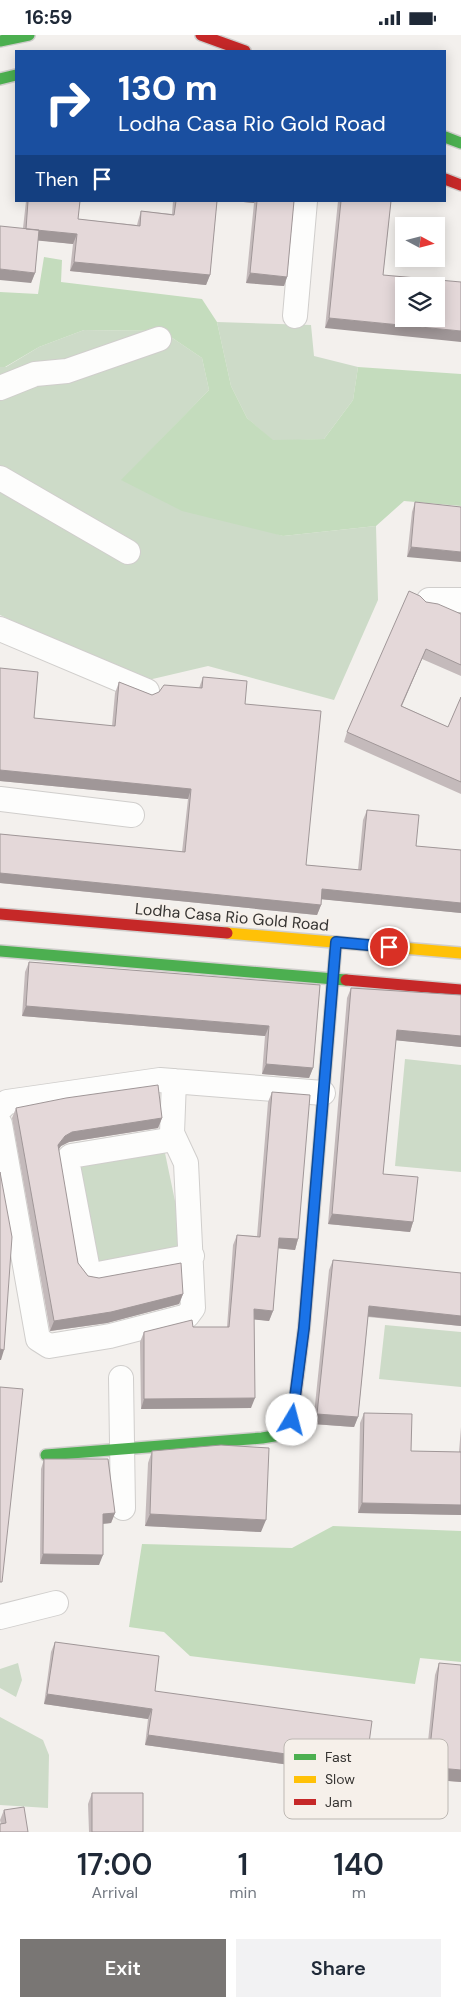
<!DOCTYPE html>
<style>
:root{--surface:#fff;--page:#f2f2f3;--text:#1f2937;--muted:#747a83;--accent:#797674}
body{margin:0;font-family:"DM Sans",sans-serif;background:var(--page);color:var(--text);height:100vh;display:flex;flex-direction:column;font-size:19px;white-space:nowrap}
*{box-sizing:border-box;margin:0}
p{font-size:16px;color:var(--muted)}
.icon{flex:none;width:28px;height:28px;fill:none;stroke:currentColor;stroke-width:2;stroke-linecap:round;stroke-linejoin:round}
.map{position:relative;height:1797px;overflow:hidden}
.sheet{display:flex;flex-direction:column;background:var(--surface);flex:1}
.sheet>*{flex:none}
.banner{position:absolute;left:15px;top:15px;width:431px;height:152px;border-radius:0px;box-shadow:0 2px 12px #0003;background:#1a4fa0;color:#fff;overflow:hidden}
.needle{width:32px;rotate:97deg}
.buttons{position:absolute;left:395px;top:182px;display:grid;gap:10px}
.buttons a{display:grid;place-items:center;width:50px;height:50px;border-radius:0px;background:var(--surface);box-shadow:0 2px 12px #0003;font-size:25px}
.pin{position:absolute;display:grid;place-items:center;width:42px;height:42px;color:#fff;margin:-21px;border:2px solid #fff;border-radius:50%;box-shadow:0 1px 5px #0007}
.me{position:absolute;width:55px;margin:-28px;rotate:8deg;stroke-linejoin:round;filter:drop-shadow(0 0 4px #0008)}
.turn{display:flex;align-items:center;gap:18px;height:105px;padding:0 20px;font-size:22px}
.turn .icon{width:65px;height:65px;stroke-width:2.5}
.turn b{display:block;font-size:35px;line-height:42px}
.then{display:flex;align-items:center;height:48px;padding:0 20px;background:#0003;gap:10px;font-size:19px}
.eta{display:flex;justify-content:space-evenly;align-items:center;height:85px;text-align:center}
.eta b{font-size:30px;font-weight:600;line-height:35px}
.cta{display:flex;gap:10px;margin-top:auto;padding:10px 20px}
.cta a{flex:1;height:58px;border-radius:0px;background:var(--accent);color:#fff;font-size:20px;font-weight:600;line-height:58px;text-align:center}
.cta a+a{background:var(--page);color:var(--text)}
.status{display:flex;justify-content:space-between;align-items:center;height:35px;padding:0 25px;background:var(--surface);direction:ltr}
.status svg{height:14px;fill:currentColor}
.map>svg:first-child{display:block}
</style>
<div class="status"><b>16:59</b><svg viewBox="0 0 49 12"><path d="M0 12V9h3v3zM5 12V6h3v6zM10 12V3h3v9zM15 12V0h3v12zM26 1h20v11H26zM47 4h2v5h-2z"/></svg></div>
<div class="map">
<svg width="461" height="1797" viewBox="0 0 461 1797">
<rect width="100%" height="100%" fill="#f3f0ed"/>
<path fill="#cddbc8" d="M217,287L311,290L314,321L358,332L353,365L324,404L273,406L247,383L231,351Z
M84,295L162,296L202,323L209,355L122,445L283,501L376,491L378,565L334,665L208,631L144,646L0,580V332H6L39,312Z
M405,1024L461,1030V1137L395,1131Z
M165,1118L185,1214L94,1235L74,1130Z
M385,1290L461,1297V1352L379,1344Z
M18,1628L22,1645L16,1662L0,1653V1634Z
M0,1682L43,1705L49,1720L48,1773L0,1770Z"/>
<path fill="#c4dcbd" d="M44,222L62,225L61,247L202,264L217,287L231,351L247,383L273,405L324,404L353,365L358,332L461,339V471L404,466L376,491L283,501L182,476L121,445L209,355L202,323L162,296L84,295L39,312L5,332H0V257L38,259Z
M333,1491L461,1496V1627L420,1623L415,1649L190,1621L164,1597L129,1592L142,1509L292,1513Z"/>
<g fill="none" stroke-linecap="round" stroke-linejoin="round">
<g stroke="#d0cecc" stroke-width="26">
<path id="street" d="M295,281L305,166
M0,353L35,339L67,336L159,304
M0,443L128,517
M429,565H461
M0,594L147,656
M0,764L132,780
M0,1074L7,1067L160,1045L323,1058
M0,1089L38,1304L49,1311L110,1301L187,1281L193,1273L186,1128L172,1098L174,1046
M174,1104L71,1121L67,1125L88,1235L93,1240L192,1221
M121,1343L123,1473
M0,1582L56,1568"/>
</g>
<g stroke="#d0cecc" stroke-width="14">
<path id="fast" d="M0,6L29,0
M0,44L16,40
M445,102L461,108
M0,916L346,945
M311,1209L336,907
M46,1420L262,1403L280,1400L292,1385L293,1379"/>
</g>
<g stroke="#d0cecc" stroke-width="14">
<path id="slow" d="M227,898L461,918"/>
</g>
<g stroke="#d0cecc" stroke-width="14">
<path id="jam" d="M201,0L245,16
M445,144L461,150
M0,879L227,898
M346,945L461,955
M293,1379L304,1293L311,1209"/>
</g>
<use href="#street" stroke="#fdfdfc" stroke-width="24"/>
<use href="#fast" stroke="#4caf50" stroke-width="11"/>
<use href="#slow" stroke="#ffc107" stroke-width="11"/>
<use href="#jam" stroke="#c62828" stroke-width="11"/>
</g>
<path fill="#c4babb" d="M26,166H80L78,184L137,190L138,186L141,176L172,179L173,166H217L210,240L206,250L70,236L73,209L38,205L35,238L31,248L23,193Z
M233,166H294L287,242L284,251L246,248L254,168Z
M338,166H391L383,240L325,293Z
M415,467L461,472L407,522L412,477Z
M426,567L461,579V641L422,624L402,671L448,692L461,662V759L344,707L347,697Z
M0,633L34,683L112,691L115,658L119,647L152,660L199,653L203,642L245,669L306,830L358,835L363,785L367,775L416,811L461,815V878L321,864V870L317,880L0,848V799L182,817L188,764L0,746Z
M29,927L320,950L313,1033L309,1043L262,1039L265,1001L22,981L25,937Z
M351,953L461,960V1012L396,1005L383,1139L413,1187L410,1197L328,1189L347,963Z
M272,1057L298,1204L295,1215L278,1213L273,1276L269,1286L254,1284L251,1373L141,1374L140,1307L144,1297L193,1292H227L233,1210L237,1200L257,1201L268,1067Z
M16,1073L162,1083L158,1093L69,1107L61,1111L58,1115L78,1228L88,1241L183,1259L179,1269L107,1288L50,1296L12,1083Z
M333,1225L461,1238V1291L368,1282L358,1382L354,1392L313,1389L329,1235Z
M364,1378L411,1416L459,1417L461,1392V1480L358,1478L360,1388Z
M152,1416L261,1497L145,1491L148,1428Z
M44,1424L115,1478L111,1488L103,1489L99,1530L40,1529L41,1434Z
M55,1607L155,1656L362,1740L145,1710L148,1684L44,1669L51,1617Z
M439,1628L461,1747L424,1744L435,1640Z
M92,1758L143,1797H89L88,1769Z
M4,1775L28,1797L1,1789L0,1785Z"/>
<path fill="#a09798" d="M233,166H255L254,168Z
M26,194L77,199L73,209L22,204Z
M74,227L210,240L206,250L70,236Z
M0,234L35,238L31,248L0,245Z
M250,238L287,242L284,251L246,248Z
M329,283L461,296V307L325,293Z
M411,512L461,517V527L407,522Z
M426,614L422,624L397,681L401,671Z
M0,735L191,754L188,764L0,746Z
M0,838L321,870L317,880L0,848Z
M322,854L461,868V878L319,864Z
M26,971L269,991L265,1001L22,981Z
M397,995L461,1001V1012L393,1005Z
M266,1029L313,1033L309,1043L262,1039Z
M162,1083L158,1093L69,1107L61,1111L54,1121L58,1110L65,1101L72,1097Z
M332,1179L413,1187L410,1197L328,1189Z
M279,1203L298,1204L295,1215L275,1213Z
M183,1259L179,1269L107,1288L50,1296L54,1286Z
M369,1271L461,1281V1291L365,1281Z
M254,1274L273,1276L269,1286L250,1284Z
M0,1314L4,1315L1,1325H0Z
M255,1363L251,1373L141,1374L144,1364Z
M317,1379L358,1382L354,1392L313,1389Z
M362,1468L461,1470V1480L358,1478Z
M115,1478L111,1488L100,1489L103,1479Z
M150,1479L266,1485L261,1497L145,1491Z
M43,1519L103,1520L99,1530L40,1529Z
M47,1659L152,1674L148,1684L44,1669Z
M148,1700L366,1730L362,1740L145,1710Z
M428,1732L461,1735V1747L424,1744Z"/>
<path fill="#e4d8d9" stroke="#a09798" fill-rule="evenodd" d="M28,166H80L78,184L140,191L141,176L174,180L176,166H217L210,240L74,227L77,199L26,194Z
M257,166H294L287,242L250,238Z
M341,166H391L383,240L461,247V296L329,283ZM404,251H436V284H404Z
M0,191L39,195L35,238L0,234Z
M415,467L461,472V517L411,512Z
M409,556L420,561L426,567L438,569L461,579V630L426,614L401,671L448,692L461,662V747L347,697Z
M0,633L38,637L34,683L115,691L119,647L152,660L159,657L164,650L202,653L203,642L247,646L245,669L321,676L306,830L361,835L367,775L419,780L416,811L461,815V868L322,854L321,870L0,838V799L185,817L191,754L0,735Z
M29,927L320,950L313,1033L266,1029L269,991L26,971Z
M351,953L461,960V1001L397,995L383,1139L418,1142L413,1187L332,1179Z
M158,1050L162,1083L72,1097L65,1101L58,1110L78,1228L88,1241L99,1243L181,1228L183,1259L111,1277L54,1286L16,1073L66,1063Z
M272,1057L310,1060L298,1204L279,1203L273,1276L254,1274L255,1363L144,1364V1297L192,1285L193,1292H229L237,1200L260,1202Z
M0,1137L12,1202L4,1315L0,1314Z
M333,1225L461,1238V1281L369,1271L358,1382L317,1379Z
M0,1352L23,1354L2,1547H0Z
M364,1378L412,1379L411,1416L461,1417V1470L362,1468Z
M221,1410L269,1413L266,1485L150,1479L152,1416Z
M44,1424H108L115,1478L103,1479V1520L43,1519Z
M55,1607L159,1621L155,1656L372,1686L366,1730L148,1700L152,1674L47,1659Z
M439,1628L461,1630V1735L428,1732Z
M92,1758H143V1797H92Z
M24,1772L28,1797H0V1789L6,1788L4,1775Z"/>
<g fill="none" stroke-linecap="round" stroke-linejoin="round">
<g stroke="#114b97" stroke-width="12">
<path id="route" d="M292,1385L304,1293L336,907L389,912"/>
</g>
<use href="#route" stroke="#1a73e8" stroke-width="9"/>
</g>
<g text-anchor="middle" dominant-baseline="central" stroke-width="4.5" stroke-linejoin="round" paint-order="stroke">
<g font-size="16" fill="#373533" stroke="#f6f0ea">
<text transform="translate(232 882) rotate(5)">Lodha Casa Rio Gold Road</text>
</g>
</g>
<rect x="284" y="1704" width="164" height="80" rx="8" fill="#f6f0ea" stroke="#bdb8b3" stroke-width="1"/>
<rect x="294" y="1719" width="22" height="6" fill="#4caf50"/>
<rect x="294" y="1741" width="22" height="7" fill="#ffc107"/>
<rect x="294" y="1764" width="22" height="6" fill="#c62828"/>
<g font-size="14" fill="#373533">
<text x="325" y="1727">Fast</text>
<text x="325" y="1749">Slow</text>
<text x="325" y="1772">Jam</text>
</g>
</svg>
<div class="buttons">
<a><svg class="needle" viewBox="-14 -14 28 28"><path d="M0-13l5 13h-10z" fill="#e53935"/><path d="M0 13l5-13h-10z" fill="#747a83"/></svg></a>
<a><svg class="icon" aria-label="layers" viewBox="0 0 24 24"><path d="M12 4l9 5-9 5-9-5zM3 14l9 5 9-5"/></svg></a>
</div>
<div class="pin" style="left:389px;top:912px;background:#d93025"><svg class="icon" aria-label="arrive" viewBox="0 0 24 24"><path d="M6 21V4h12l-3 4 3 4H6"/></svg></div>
<svg class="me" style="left:292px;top:1385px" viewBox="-20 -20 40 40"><circle r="19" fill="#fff"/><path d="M0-13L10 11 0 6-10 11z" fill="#1a73e8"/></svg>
<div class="banner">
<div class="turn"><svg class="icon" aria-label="right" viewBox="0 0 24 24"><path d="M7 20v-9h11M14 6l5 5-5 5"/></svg><div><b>130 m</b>Lodha Casa Rio Gold Road</div></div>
<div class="then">Then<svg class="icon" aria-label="arrive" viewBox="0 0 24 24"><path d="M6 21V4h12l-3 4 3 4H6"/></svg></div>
</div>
</div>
<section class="sheet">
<div class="eta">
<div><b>17:00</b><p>Arrival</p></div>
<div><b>1</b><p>min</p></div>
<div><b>140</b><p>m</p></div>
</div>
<div class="cta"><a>Exit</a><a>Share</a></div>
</section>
